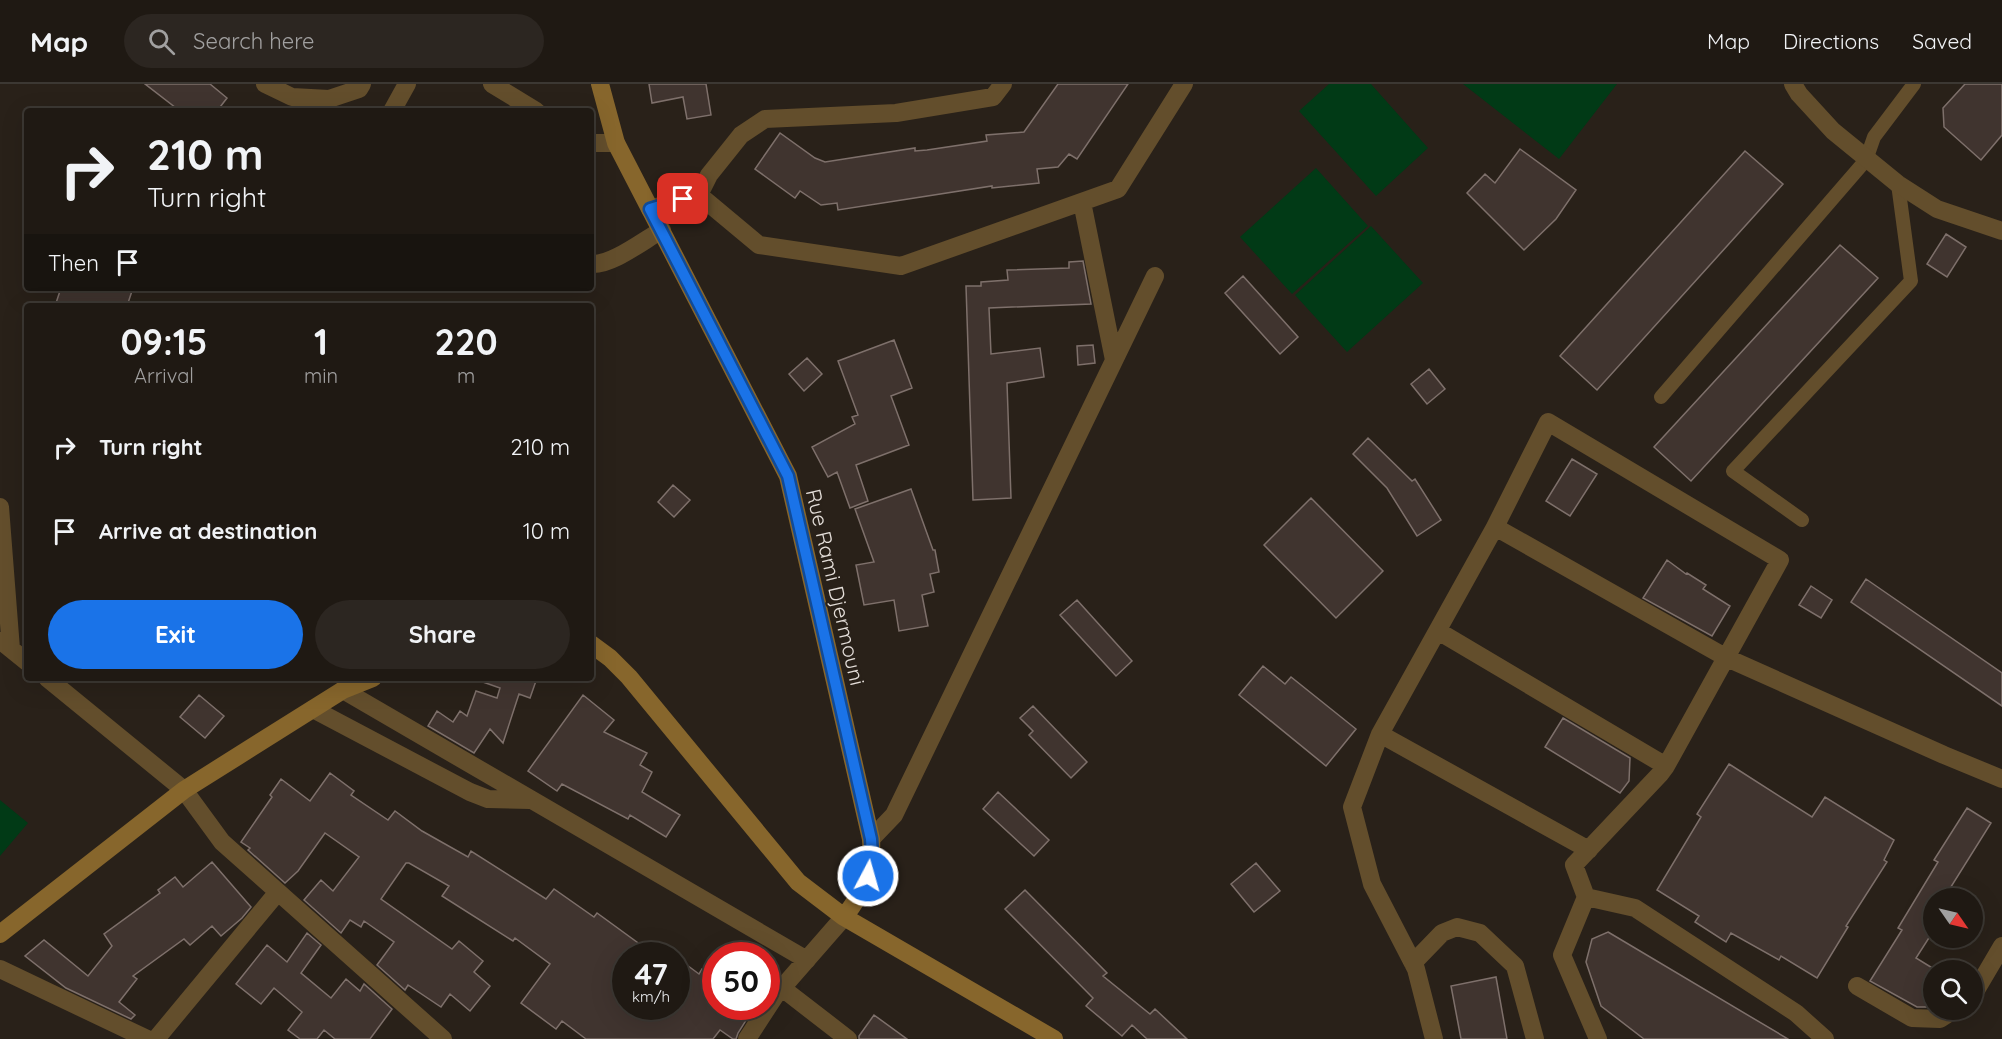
<!DOCTYPE html>
<style>
:root{--surface:#1f1913;--page:#2c2621;--text:#f1f3f6;--muted:#a1a0a0;--line:#3c3833;--accent:#1a73e8}
body{margin:0;font-family:Quicksand,sans-serif;background:var(--page);color:var(--text);height:100vh;display:flex;flex-direction:column;font-size:22px;white-space:nowrap}
*{box-sizing:border-box;margin:0}
p{font-size:20px;color:var(--muted)}
.icon{flex:none;width:33px;height:33px;fill:none;stroke:currentColor;stroke-width:2;stroke-linecap:round;stroke-linejoin:round}
.map{position:relative;flex:1;overflow:hidden}
.drawer{position:absolute;left:24px;top:219px;width:570px;height:378px;display:flex;flex-direction:column;background:var(--surface);border-radius:6px;box-shadow:0 6px 24px #0002,0 0 0 2px var(--line)}
.drawer>*{flex:none}
.banner{position:absolute;left:24px;top:24px;width:570px;height:183px;border-radius:6px;box-shadow:0 6px 24px #0002,0 0 0 2px var(--line);background:#1f1913;color:var(--text);overflow:hidden}
.needle{width:39px;rotate:124deg}
.fabs{position:absolute;left:1923px;top:804px;display:grid;gap:12px}
.fabs a{display:grid;place-items:center;width:60px;height:60px;border-radius:50%;background:var(--surface);box-shadow:0 6px 24px #0002,0 0 0 2px var(--line);font-size:30px}
.speed{position:absolute;left:612px;top:858px;display:flex;gap:12px;font-size:30px;font-weight:700;text-align:center}
.speed>*{display:grid;place-content:center;width:78px;height:78px;border-radius:50%;background:var(--surface);box-shadow:0 6px 24px #0002,0 0 0 2px var(--line);line-height:1}
.speed small{font-size:15px;font-weight:400}
.speed .limit{border:9px solid #d22;background:#fff;color:#111}
.pin{position:absolute;display:grid;place-items:center;width:51px;height:51px;color:#fff;margin:-26px;border-radius:12px;box-shadow:0 3px 9px #0006}
.me{position:absolute;width:66px;margin:-33px;rotate:6deg;stroke-linejoin:round;filter:drop-shadow(0 0 4px #0008)}
.turn{display:flex;align-items:center;gap:21px;height:126px;padding:0 24px;font-size:27px}
.turn .icon{width:78px;height:78px;stroke-width:2.5}
.turn b{display:block;font-size:42px;line-height:51px}
.then{display:flex;align-items:center;height:57px;padding:0 24px;background:#0003;gap:12px;font-size:22px}
.eta{display:flex;justify-content:space-evenly;align-items:center;height:102px;text-align:center}
.eta b{font-size:36px;font-weight:700;line-height:42px}
.action{display:flex;gap:12px;margin-top:auto;padding:12px 24px}
.action a{flex:1;height:69px;border-radius:36px;background:var(--accent);color:#fff;font-size:24px;font-weight:700;line-height:69px;text-align:center}
.action a+a{background:var(--page);color:var(--text)}
ul{padding:0;list-style:none}
li{display:flex;align-items:center;gap:18px;height:84px;padding:0 24px}
li div{flex:1}
li b{display:block;font-size:22px}
li em{font-style:normal}
header{display:flex;align-items:center;gap:36px;box-sizing:border-box;height:84px;padding:0 30px;background:var(--surface);border-bottom:2px solid var(--line)}
header strong{font-size:28px}
nav{display:flex;gap:33px;margin-inline-start:auto;font-size:21px}
.search{width:420px;height:54px;background:var(--page);display:flex;align-items:center;gap:15px;box-sizing:border-box;padding:0 21px;border-radius:33px;color:var(--muted);font-size:22px}
.map>svg:first-child{display:block}
</style>
<header>
<strong>Map</strong>
<div class="search"><svg class="icon" aria-label="search" viewBox="0 0 24 24"><circle cx="10" cy="10" r="6"/><path d="M15 15l6 6"/></svg>Search here</div>
<nav><a>Map</a><a>Directions</a><a>Saved</a></nav>
</header>
<div class="map">
<svg width="2002" height="955" viewBox="0 0 2002 955">
<rect width="100%" height="100%" fill="#292119"/>
<path fill="#013a16" d="M1329,0H1371L1428,64L1376,112L1299,27Z
M1463,0H1617L1559,75Z
M1316,84L1368,142L1292,210L1240,153Z
M1371,142L1423,199L1347,268L1295,211Z
M0,716L28,739L0,772Z"/>
<path fill="#40342f" stroke="#7e706b" stroke-width="1.5" d="M145,0H210L227,14L217,27H180Z
M649,0H706L711,31L687,35L683,13L652,19Z
M1058,0H1128L1077,75L1069,70L1058,83L1037,85L1039,99L992,104V102L838,126L837,119L821,121L800,107L795,114L755,85L780,49L815,74L825,78L915,64V67L927,66L987,57L986,51L1024,48Z
M1965,0H2002V51L1981,76L1944,43L1943,24Z
M1520,65L1576,106L1556,135L1524,166L1467,109L1485,90L1495,99Z
M1745,67L1783,100L1597,306L1560,272Z
M1946,150L1966,163L1947,193L1927,180Z
M1840,161L1878,194L1691,397L1654,363Z
M1083,177L1091,220L989,224L991,270L1040,264L1044,293L1007,299L1011,414L973,416L966,202H981V198L1008,196L1007,186L1069,184V178Z
M1243,192L1298,253L1280,270L1225,209Z
M61,204H133L127,222H55Z
M894,256L912,304L891,312L909,361L856,381L868,417L850,424L837,388L828,393L812,363L855,340L852,333L858,331L838,277Z
M1093,261L1095,279L1078,281L1077,262Z
M807,274L822,290L804,307L789,290Z
M1429,285L1445,305L1427,320L1411,300Z
M1368,354L1412,397L1415,395L1441,436L1417,452L1387,404L1353,370Z
M1572,375L1597,390L1570,432L1546,417Z
M673,401L690,416L674,433L658,418Z
M911,405L933,466H935L939,488L930,490L934,508L922,511L928,542L899,547L894,516L864,521L856,481L874,478L855,425Z
M1311,414L1383,487L1336,534L1264,461Z
M1667,476L1686,490L1687,489L1706,501L1703,505L1730,522L1712,552L1643,514Z
M1866,495L2002,589V622L1851,518Z
M1811,502L1832,516L1821,534L1799,521Z
M1077,516L1132,577L1116,592L1060,531Z
M1263,582L1285,600L1291,593L1356,645L1326,682L1239,611Z
M481,594H537L530,614L519,610L503,659L490,645L474,669L428,642L437,627L453,638L460,627L467,632L476,607L497,614L500,604L480,597Z
M199,611L224,632L205,654L180,633Z
M583,611L614,636L604,648L647,669L640,681L652,688L642,708L680,731L666,753L630,731L628,735L562,700L557,707L528,687Z
M1033,622L1087,678L1071,694L1029,651L1033,647L1020,634Z
M1563,634L1630,674L1629,697L1620,709L1545,663Z
M1729,680L1812,733L1825,713L1894,756L1884,776L1887,778L1846,842L1848,843L1817,894L1781,872L1779,876L1731,849L1726,858L1695,838L1699,832L1657,806L1701,733L1697,730Z
M330,689L354,707L351,711L388,736L395,727L422,747L468,773L471,767L546,815L554,805L594,833L597,829L656,872H626V922H676V873L699,890L702,885L716,895V922H755L738,949L736,955H733L720,946L713,955H586L562,937L556,945L521,919L550,880L515,854L513,857L442,812L449,802L409,779H406L381,815L452,865L459,857L483,877L474,888L490,902L470,927L450,910L441,923L408,901L405,906L377,881L394,858L364,837L361,843L350,836L341,849L304,816L321,796L333,807L359,773L325,749L298,787L285,799L248,766L250,764L241,758L272,713L270,711L281,695L310,717Z
M998,708L1049,756L1034,772L983,725Z
M1967,724L1991,739L1944,814H1934V846L1916,874L1934,885V919L1931,923H1917L1870,897L1902,846L1898,844L1938,778L1934,776Z
M212,778L251,823L242,834L221,852L212,842L190,861L184,855L133,892L137,895L119,918L135,931L131,935L66,904L25,872L44,856L88,892L112,862L104,850L160,809L158,806L175,793L183,803Z
M1256,779L1280,807L1254,828L1231,800Z
M1025,806L1107,889L1103,892L1150,930L1155,925L1187,955H1147L1132,941L1122,952L1086,922L1093,914L1005,825Z
M1608,848L1788,955H1644L1601,922L1586,878L1592,855Z
M307,849L321,861L301,889L331,914L346,895L360,907L364,900L392,925L370,955H335L324,946L317,955H300L288,946L302,928L274,904L261,920L236,900L267,861L287,878Z
M1496,893L1507,955H1461L1451,902Z
M874,931L907,955H859V952Z"/>
<g fill="none" stroke-linecap="round" stroke-linejoin="round">
<path stroke="#634e2c" stroke-width="14" d="M1661,313L1866,76L1874,53L1914,0
M1802,436L1733,387L1911,197L1898,100"/>
<path stroke="#634e2c" stroke-width="18" d="M265,0L292,13L329,15L359,5L362,0
M492,0L536,27
M1793,0L1799,10L1833,47L1898,100L1937,125L2002,147
M392,27L407,0
M591,59H616
M699,111L759,161L901,182L1118,105L1184,0
M1082,118L1114,276
M650,125L699,111L709,91L741,51L765,35L896,29L993,13L1003,0
M591,180C611,182 644,156 662,146
M0,423L11,565
M1495,443L1727,574L1944,671L2002,695
M1438,547L1666,682
M1,557L27,578
M47,594L184,706L222,758L443,955
M343,606L807,876
M313,625L470,708L488,715L530,716
M1380,650L1589,766
M871,755L894,731L1155,192
M1586,813L1635,824L1796,929L1825,955
M1413,879L1442,849L1457,843L1480,849L1515,882L1535,955
M0,885L147,955
M1857,902L1912,934L1940,935L1954,926
M782,904L848,955
M1972,913L2002,862
M156,955L277,809
M747,955L775,912L844,833
M1434,955L1416,885L1372,800L1352,723L1380,650L1495,443L1548,338L1780,476L1666,682L1660,690L1574,781L1586,813L1562,871L1598,955"/>
<path stroke="#87662c" stroke-width="18" d="M600,0L616,59L788,392L871,755C873,789 865,806 844,833
M591,560L610,574L629,593L798,798L844,833L1054,955
M0,850L184,706L343,606L373,594"/>
</g>
<g fill="none" stroke-linecap="round" stroke-linejoin="round">
<g stroke="#114b97" stroke-width="15">
<path id="route" d="M683,115L650,125L788,392L871,755L872,771L868,792"/>
</g>
<use href="#route" stroke="#1a73e8" stroke-width="10"/>
</g>
<g text-anchor="middle" dominant-baseline="central" stroke-width="4.5" stroke-linejoin="round" paint-order="stroke">
<g font-size="21" fill="#e5dfda" stroke="#292119">
<text transform="translate(836 503) rotate(77)">Rue Rami Djermouni</text>
</g>
</g>
</svg>
<div class="fabs">
<a><svg class="needle" viewBox="-14 -14 28 28"><path d="M0-13l5 13h-10z" fill="#e53935"/><path d="M0 13l5-13h-10z" fill="#a1a0a0"/></svg></a>
<a><svg class="icon" aria-label="search" viewBox="0 0 24 24"><circle cx="10" cy="10" r="6"/><path d="M15 15l6 6"/></svg></a>
</div>
<div class="speed"><div>47<small>km/h</small></div><div class="limit">50</div></div>
<div class="pin" style="left:683px;top:115px;background:#d93025"><svg class="icon" aria-label="arrive" viewBox="0 0 24 24"><path d="M6 21V4h12l-3 4 3 4H6"/></svg></div>
<svg class="me" style="left:868px;top:792px" viewBox="-20 -20 40 40"><circle r="17" fill="#1a73e8" stroke="#fff" stroke-width="3"/><path d="M0-11L8 9 0 5-8 9z" fill="#fff"/></svg>
<div class="banner">
<div class="turn"><svg class="icon" aria-label="right" viewBox="0 0 24 24"><path d="M7 20v-9h11M14 6l5 5-5 5"/></svg><div><b>210 m</b>Turn right</div></div>
<div class="then">Then<svg class="icon" aria-label="arrive" viewBox="0 0 24 24"><path d="M6 21V4h12l-3 4 3 4H6"/></svg></div>
</div>
<section class="drawer">
<div class="eta">
<div><b>09:15</b><p>Arrival</p></div>
<div><b>1</b><p>min</p></div>
<div><b>220</b><p>m</p></div>
</div>
<ul>
<li><svg class="icon" aria-label="right" viewBox="0 0 24 24"><path d="M7 20v-9h11M14 6l5 5-5 5"/></svg><div><b>Turn right</b></div><em>210 m</em></li>
<li><svg class="icon" aria-label="arrive" viewBox="0 0 24 24"><path d="M6 21V4h12l-3 4 3 4H6"/></svg><div><b>Arrive at destination</b></div><em>10 m</em></li>
</ul>
<div class="action"><a>Exit</a><a>Share</a></div>
</section>
</div>
